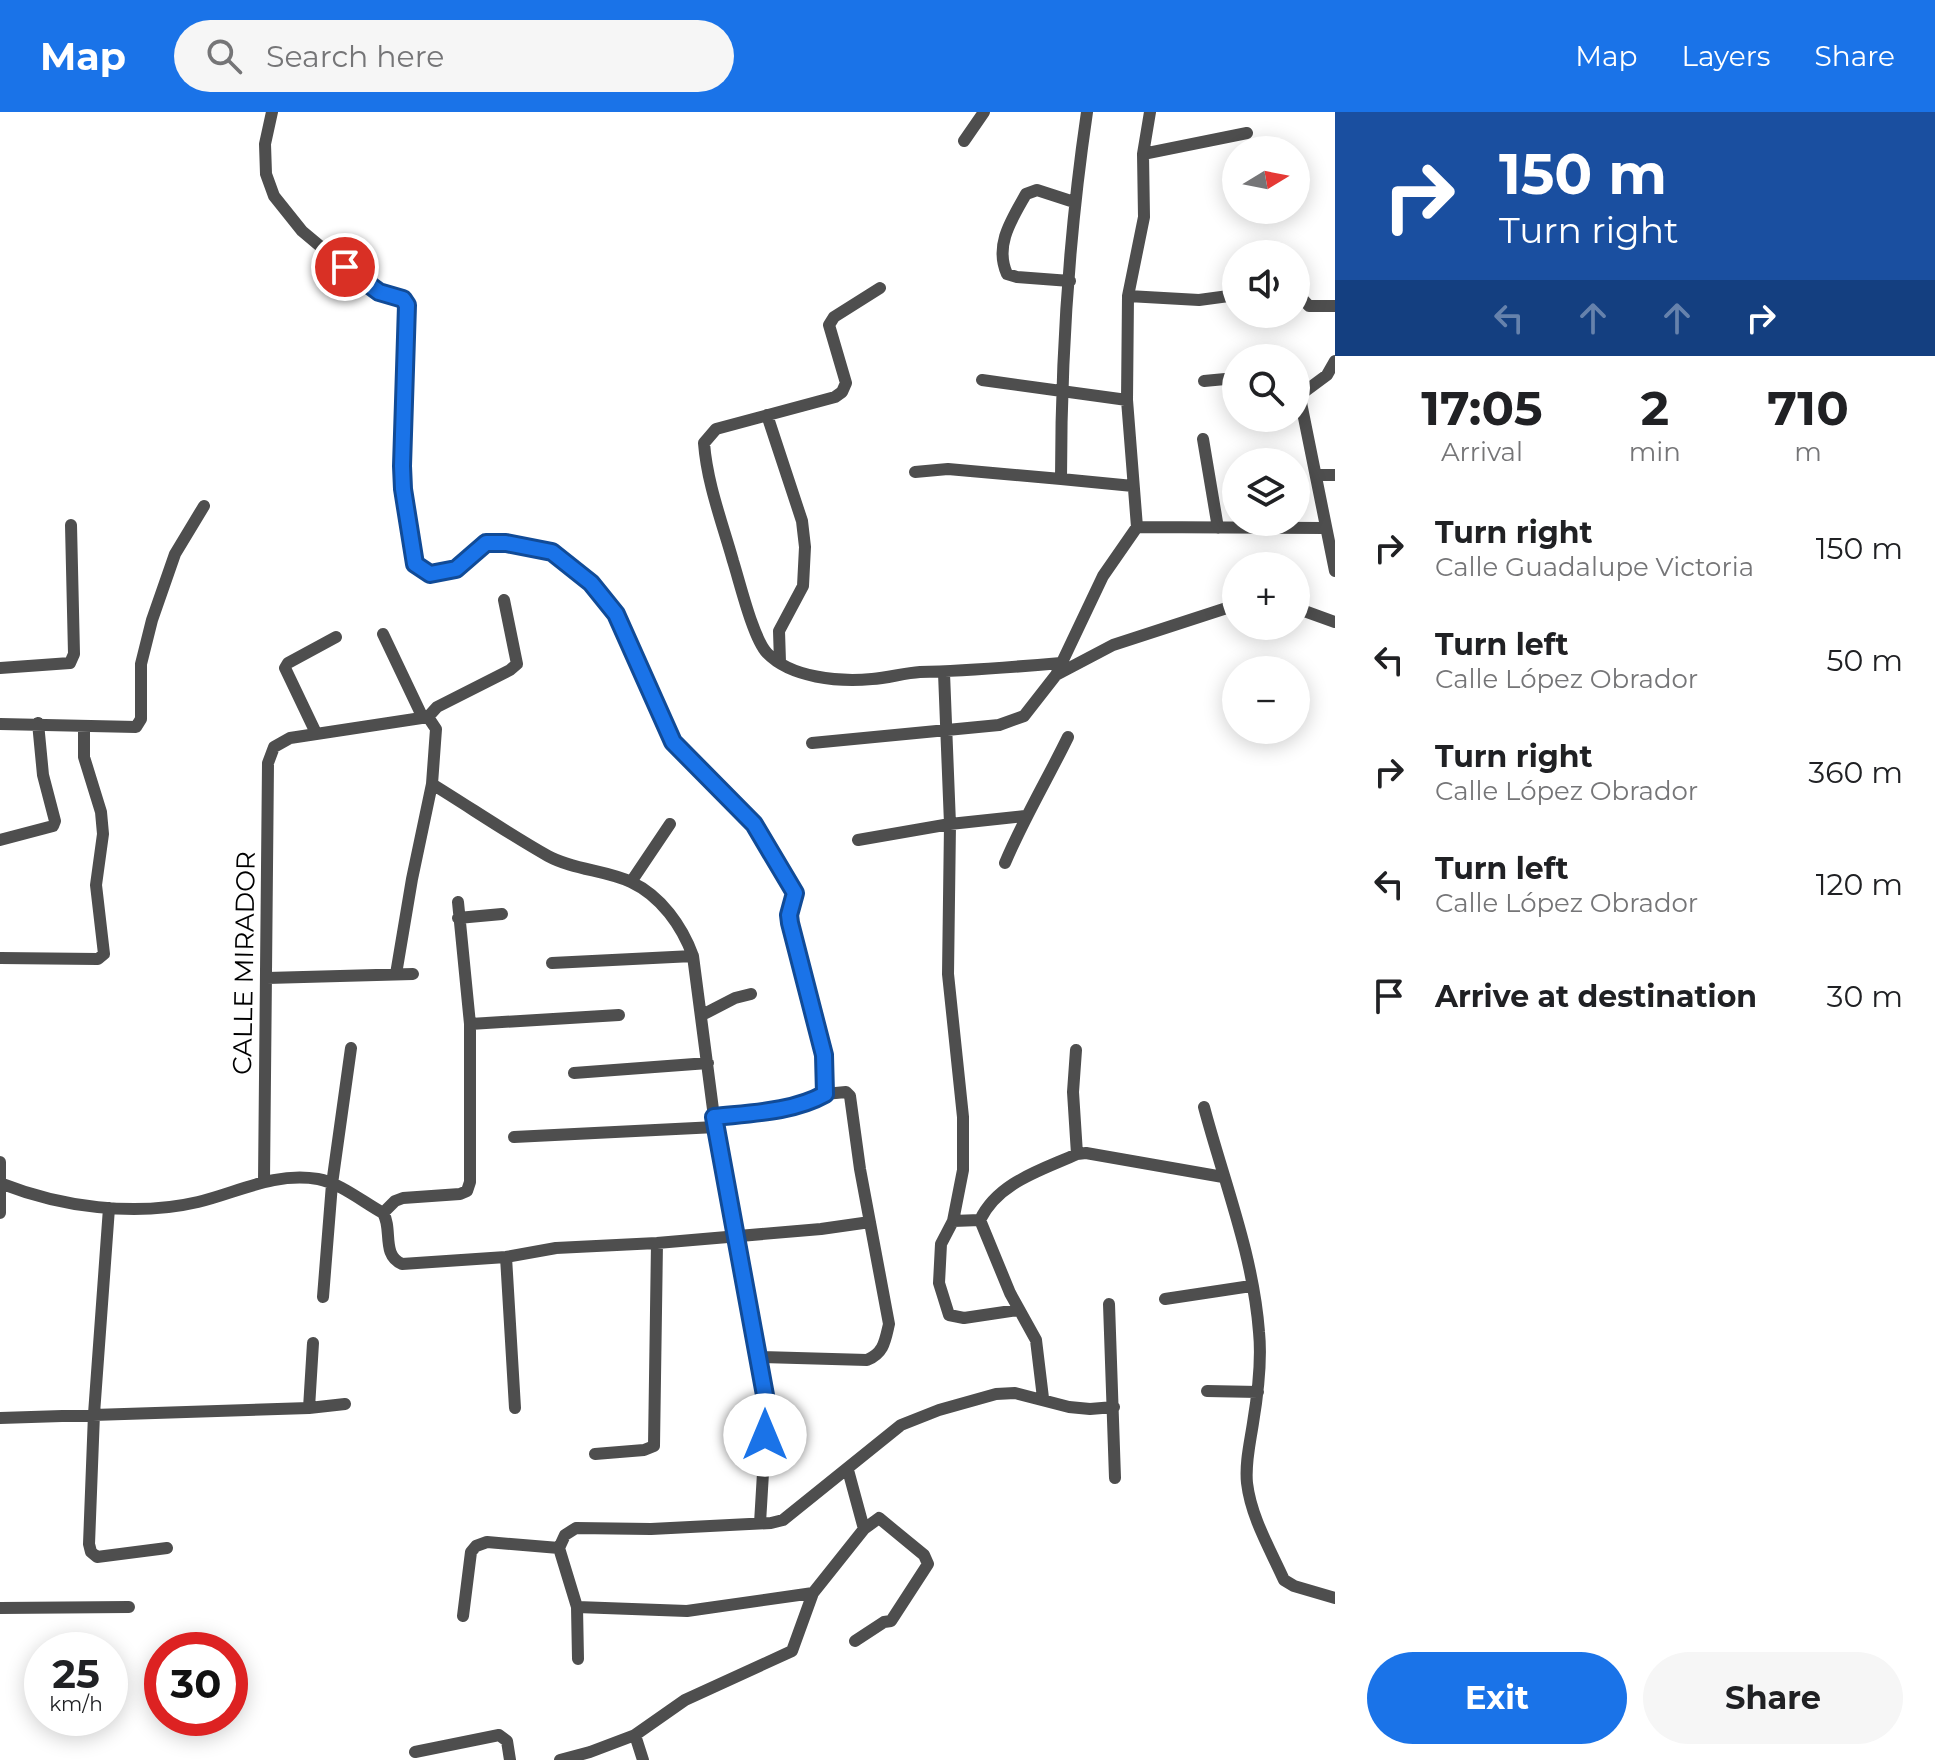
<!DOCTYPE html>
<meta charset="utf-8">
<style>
:root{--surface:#fff;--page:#f6f6f6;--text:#202124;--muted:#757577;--accent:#1a73e8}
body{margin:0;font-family:Montserrat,sans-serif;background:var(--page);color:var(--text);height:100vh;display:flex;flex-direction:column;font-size:30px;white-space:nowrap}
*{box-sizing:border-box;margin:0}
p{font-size:26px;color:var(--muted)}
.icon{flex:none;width:44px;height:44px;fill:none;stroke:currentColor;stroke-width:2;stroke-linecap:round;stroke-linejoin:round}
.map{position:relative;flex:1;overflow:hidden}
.panel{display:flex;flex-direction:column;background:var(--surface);width:600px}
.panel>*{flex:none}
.banner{background:#1a4fa0;color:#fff;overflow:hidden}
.needle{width:52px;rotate:80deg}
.tools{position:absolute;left:1222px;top:24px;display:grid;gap:16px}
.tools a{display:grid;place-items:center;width:88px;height:88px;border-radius:50%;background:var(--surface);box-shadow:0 4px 20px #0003;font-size:40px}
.speed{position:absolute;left:24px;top:1520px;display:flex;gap:16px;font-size:40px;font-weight:700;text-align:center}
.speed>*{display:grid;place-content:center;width:104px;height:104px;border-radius:50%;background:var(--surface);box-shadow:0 4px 20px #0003;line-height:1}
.speed small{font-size:20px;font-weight:400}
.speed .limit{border:12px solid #d22;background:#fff;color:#111}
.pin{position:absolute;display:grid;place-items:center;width:68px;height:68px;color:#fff;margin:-34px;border:4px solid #fff;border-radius:50%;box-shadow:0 2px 8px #0007}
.me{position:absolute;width:88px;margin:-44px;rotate:0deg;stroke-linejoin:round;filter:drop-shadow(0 0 6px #0008)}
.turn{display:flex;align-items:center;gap:28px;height:168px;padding:0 32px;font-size:36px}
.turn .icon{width:104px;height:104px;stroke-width:2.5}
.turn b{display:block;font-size:56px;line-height:68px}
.lanes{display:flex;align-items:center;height:76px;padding:0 32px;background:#0003;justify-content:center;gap:40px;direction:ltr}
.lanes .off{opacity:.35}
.eta{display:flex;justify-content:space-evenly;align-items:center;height:136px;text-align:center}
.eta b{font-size:48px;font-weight:700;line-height:56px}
.action{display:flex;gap:16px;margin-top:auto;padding:16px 32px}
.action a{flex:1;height:92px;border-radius:48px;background:var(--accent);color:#fff;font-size:32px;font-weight:700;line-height:92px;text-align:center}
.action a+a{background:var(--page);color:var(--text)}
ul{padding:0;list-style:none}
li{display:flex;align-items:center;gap:24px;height:112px;padding:0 32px}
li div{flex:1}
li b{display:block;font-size:30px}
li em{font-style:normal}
header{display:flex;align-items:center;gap:48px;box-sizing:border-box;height:112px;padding:0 40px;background:var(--accent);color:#fff}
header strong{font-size:38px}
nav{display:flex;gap:44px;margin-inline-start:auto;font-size:28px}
.search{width:560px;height:72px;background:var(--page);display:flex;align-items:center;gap:20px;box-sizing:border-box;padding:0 28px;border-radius:44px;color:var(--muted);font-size:30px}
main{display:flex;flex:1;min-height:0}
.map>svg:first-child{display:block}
</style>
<header>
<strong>Map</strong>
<div class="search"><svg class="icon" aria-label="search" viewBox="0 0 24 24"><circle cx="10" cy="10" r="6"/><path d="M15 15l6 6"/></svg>Search here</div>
<nav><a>Map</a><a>Layers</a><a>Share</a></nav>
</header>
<main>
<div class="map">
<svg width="1335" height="1648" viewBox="0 0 1335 1648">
<rect width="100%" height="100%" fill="#fff"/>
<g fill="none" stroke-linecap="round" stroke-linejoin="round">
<path stroke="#4e4e4e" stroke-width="12" d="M272,0L265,32L266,62L274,84L302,119L345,155L379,180L403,187L407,193L402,318L403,377L415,452L430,462L456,457L486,431H506L552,440L591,471L616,502L673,630L754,712L795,781L789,803L790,811L824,943L825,982L846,980L850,984L860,1057L889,1212C885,1229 884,1241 867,1248L759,1245
M1087,0C1069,122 1061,245 1061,367L1133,374
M964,29L984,0
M1143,42L1247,21
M1070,169L1017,165L1007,162C994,133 1012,107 1026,82L1037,78L1074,90
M880,176L834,205L829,213L846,271L842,280L835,285L716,317L704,331C707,371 722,410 733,449C740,471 753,526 767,541C791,566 839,570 872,567C888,566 904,561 920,560C967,559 1014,555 1061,551
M1296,180L1309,194H1335
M1128,184L1199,188L1236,183
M1296,266L1335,459
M982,268L1127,288
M1204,269L1236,266
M1300,283L1327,263L1335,249
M767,303L802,409L805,435L803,474L779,519L780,550
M1203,327L1218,416
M915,360L948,357L1061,367
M1316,363H1335
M1137,415L1127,288L1128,184L1144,105L1143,42L1150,0
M1137,415L1326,416
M1296,496L1335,510
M383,522L422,604
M0,556L70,551L74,542L71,413
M944,561L950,712L948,862L963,1005V1058L953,1109L941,1132L939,1171L949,1203L964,1206L1018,1198
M1056,563L1113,533L1236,493
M428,605L437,595L510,558L517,552L504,488
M0,612L136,615L141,607V552L152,508L175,442L204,394
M316,621L285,556L288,551L336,525
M812,631L999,613L1024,604L1056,563L1103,464L1137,415
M0,728L53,714L55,709L43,663L38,611
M858,728L950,712L1025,704
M1005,751C1023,708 1047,668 1068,625
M631,770L670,712
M458,806L502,802
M0,846L98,847L104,842L96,773L103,722L101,700L84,645V615
M552,851L693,844
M396,862L412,767L432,672
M267,866L413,862
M702,903L735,886L751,882
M470,912L619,903
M1076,938L1073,980L1077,1042
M574,961L708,951
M1204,995C1224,1070 1253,1142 1259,1220C1262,1250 1258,1281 1253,1311C1250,1331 1245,1351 1247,1371C1251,1405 1270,1437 1284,1468L1294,1474L1335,1486
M714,1005C751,1001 792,1000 825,982
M514,1025L716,1015
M0,1050V1101
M264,1069L268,651L274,635L290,626L428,605L436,617L432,672C471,696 509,722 548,744C574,758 605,758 631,770C661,784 682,814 693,844L714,1005L767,1294L760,1411
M0,1071C61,1095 134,1105 198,1090C239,1080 274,1060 318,1067C340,1071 363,1090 383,1101C393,1117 381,1143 402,1152L506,1145L556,1136L657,1131L821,1117L870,1110
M109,1096L94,1302L89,1432L91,1440L97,1445L167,1436
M383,1101L395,1089L403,1086L460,1082L467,1079L470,1070V912L458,790
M980,1108L1010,1181L1036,1228L1043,1286
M953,1109L980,1108C998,1070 1042,1058 1077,1042L1086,1041L1223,1065
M506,1145L515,1296
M323,1185L332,1072L351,936
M1165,1187L1251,1174
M1109,1192L1115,1366
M1207,1279L1258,1280
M309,1296L313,1231
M0,1306L309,1296L345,1292
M595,1342L644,1338L654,1334L657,1131
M848,1358L864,1417
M559,1436L565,1423L576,1416L651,1417L771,1411L783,1408L901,1313L939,1298L996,1282L1015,1281L1069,1295L1090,1297L1114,1295
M559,1436L577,1495L578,1547
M577,1495L687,1499L813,1481
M0,1496L129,1495
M463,1504L471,1440L476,1434L487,1430L559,1436
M635,1623L643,1648
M415,1640L499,1623L507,1629L510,1648
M560,1648L590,1640L635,1623L685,1588L792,1539L813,1481L864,1417L879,1406L924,1443L928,1452L891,1509L884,1510L855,1529"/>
</g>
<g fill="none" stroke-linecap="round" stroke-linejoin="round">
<g stroke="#114b97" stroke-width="20">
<path id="route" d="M345,155L379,180L403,187L407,193L402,354L403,377L415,452L430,462L456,457L486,431H506L552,440L591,471L616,502L673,630L754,712L795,781L789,803L790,811L824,943L825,982C793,1000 751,1001 714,1005L767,1294L765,1323"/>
</g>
<use href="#route" stroke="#1a73e8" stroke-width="14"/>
</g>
<g text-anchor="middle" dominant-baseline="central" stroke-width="8" stroke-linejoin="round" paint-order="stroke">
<g font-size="26" fill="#000" stroke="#fff">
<text transform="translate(244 851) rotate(-89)">CALLE MIRADOR</text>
</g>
</g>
</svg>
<div class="tools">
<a><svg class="needle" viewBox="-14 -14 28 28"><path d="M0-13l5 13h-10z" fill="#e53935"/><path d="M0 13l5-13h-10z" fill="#757577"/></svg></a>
<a><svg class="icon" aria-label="sound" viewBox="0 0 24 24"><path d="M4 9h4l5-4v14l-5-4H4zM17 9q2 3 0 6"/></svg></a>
<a><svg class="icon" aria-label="search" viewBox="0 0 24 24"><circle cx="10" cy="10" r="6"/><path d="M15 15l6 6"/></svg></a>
<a><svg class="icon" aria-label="layers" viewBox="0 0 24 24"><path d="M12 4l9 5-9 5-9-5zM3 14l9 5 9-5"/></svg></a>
<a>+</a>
<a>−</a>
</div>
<div class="speed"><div>25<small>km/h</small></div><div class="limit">30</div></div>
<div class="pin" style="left:345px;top:155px;background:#d93025"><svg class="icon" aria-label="arrive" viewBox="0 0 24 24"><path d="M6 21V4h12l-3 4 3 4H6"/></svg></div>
<svg class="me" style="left:765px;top:1323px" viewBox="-20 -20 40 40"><circle r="19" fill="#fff"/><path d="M0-13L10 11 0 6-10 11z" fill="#1a73e8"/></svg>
</div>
<section class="panel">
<div class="banner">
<div class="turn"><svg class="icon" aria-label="right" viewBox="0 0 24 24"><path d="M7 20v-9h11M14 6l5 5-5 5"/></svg><div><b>150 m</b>Turn right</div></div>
<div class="lanes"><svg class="icon off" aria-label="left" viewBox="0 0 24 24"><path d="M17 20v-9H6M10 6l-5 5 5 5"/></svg><svg class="icon off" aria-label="ahead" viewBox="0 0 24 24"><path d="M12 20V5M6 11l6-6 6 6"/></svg><svg class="icon off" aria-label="ahead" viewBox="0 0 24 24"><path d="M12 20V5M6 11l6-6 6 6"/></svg><svg class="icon" aria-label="right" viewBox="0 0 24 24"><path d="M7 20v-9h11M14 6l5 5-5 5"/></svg></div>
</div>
<div class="eta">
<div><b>17:05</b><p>Arrival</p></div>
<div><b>2</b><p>min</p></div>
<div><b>710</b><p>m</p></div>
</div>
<ul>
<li><svg class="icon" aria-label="right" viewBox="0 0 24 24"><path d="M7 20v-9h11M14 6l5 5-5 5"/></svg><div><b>Turn right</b><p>Calle Guadalupe Victoria</p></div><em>150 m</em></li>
<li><svg class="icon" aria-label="left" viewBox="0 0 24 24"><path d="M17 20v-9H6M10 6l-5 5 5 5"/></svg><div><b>Turn left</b><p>Calle López Obrador</p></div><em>50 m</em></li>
<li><svg class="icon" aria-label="right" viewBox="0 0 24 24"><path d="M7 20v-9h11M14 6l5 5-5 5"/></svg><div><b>Turn right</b><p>Calle López Obrador</p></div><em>360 m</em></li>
<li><svg class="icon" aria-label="left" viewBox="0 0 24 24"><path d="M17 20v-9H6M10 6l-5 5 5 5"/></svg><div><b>Turn left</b><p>Calle López Obrador</p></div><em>120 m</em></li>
<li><svg class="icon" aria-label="arrive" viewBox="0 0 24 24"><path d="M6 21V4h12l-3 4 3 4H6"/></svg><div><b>Arrive at destination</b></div><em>30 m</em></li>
</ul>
<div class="action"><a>Exit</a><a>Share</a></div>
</section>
</main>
